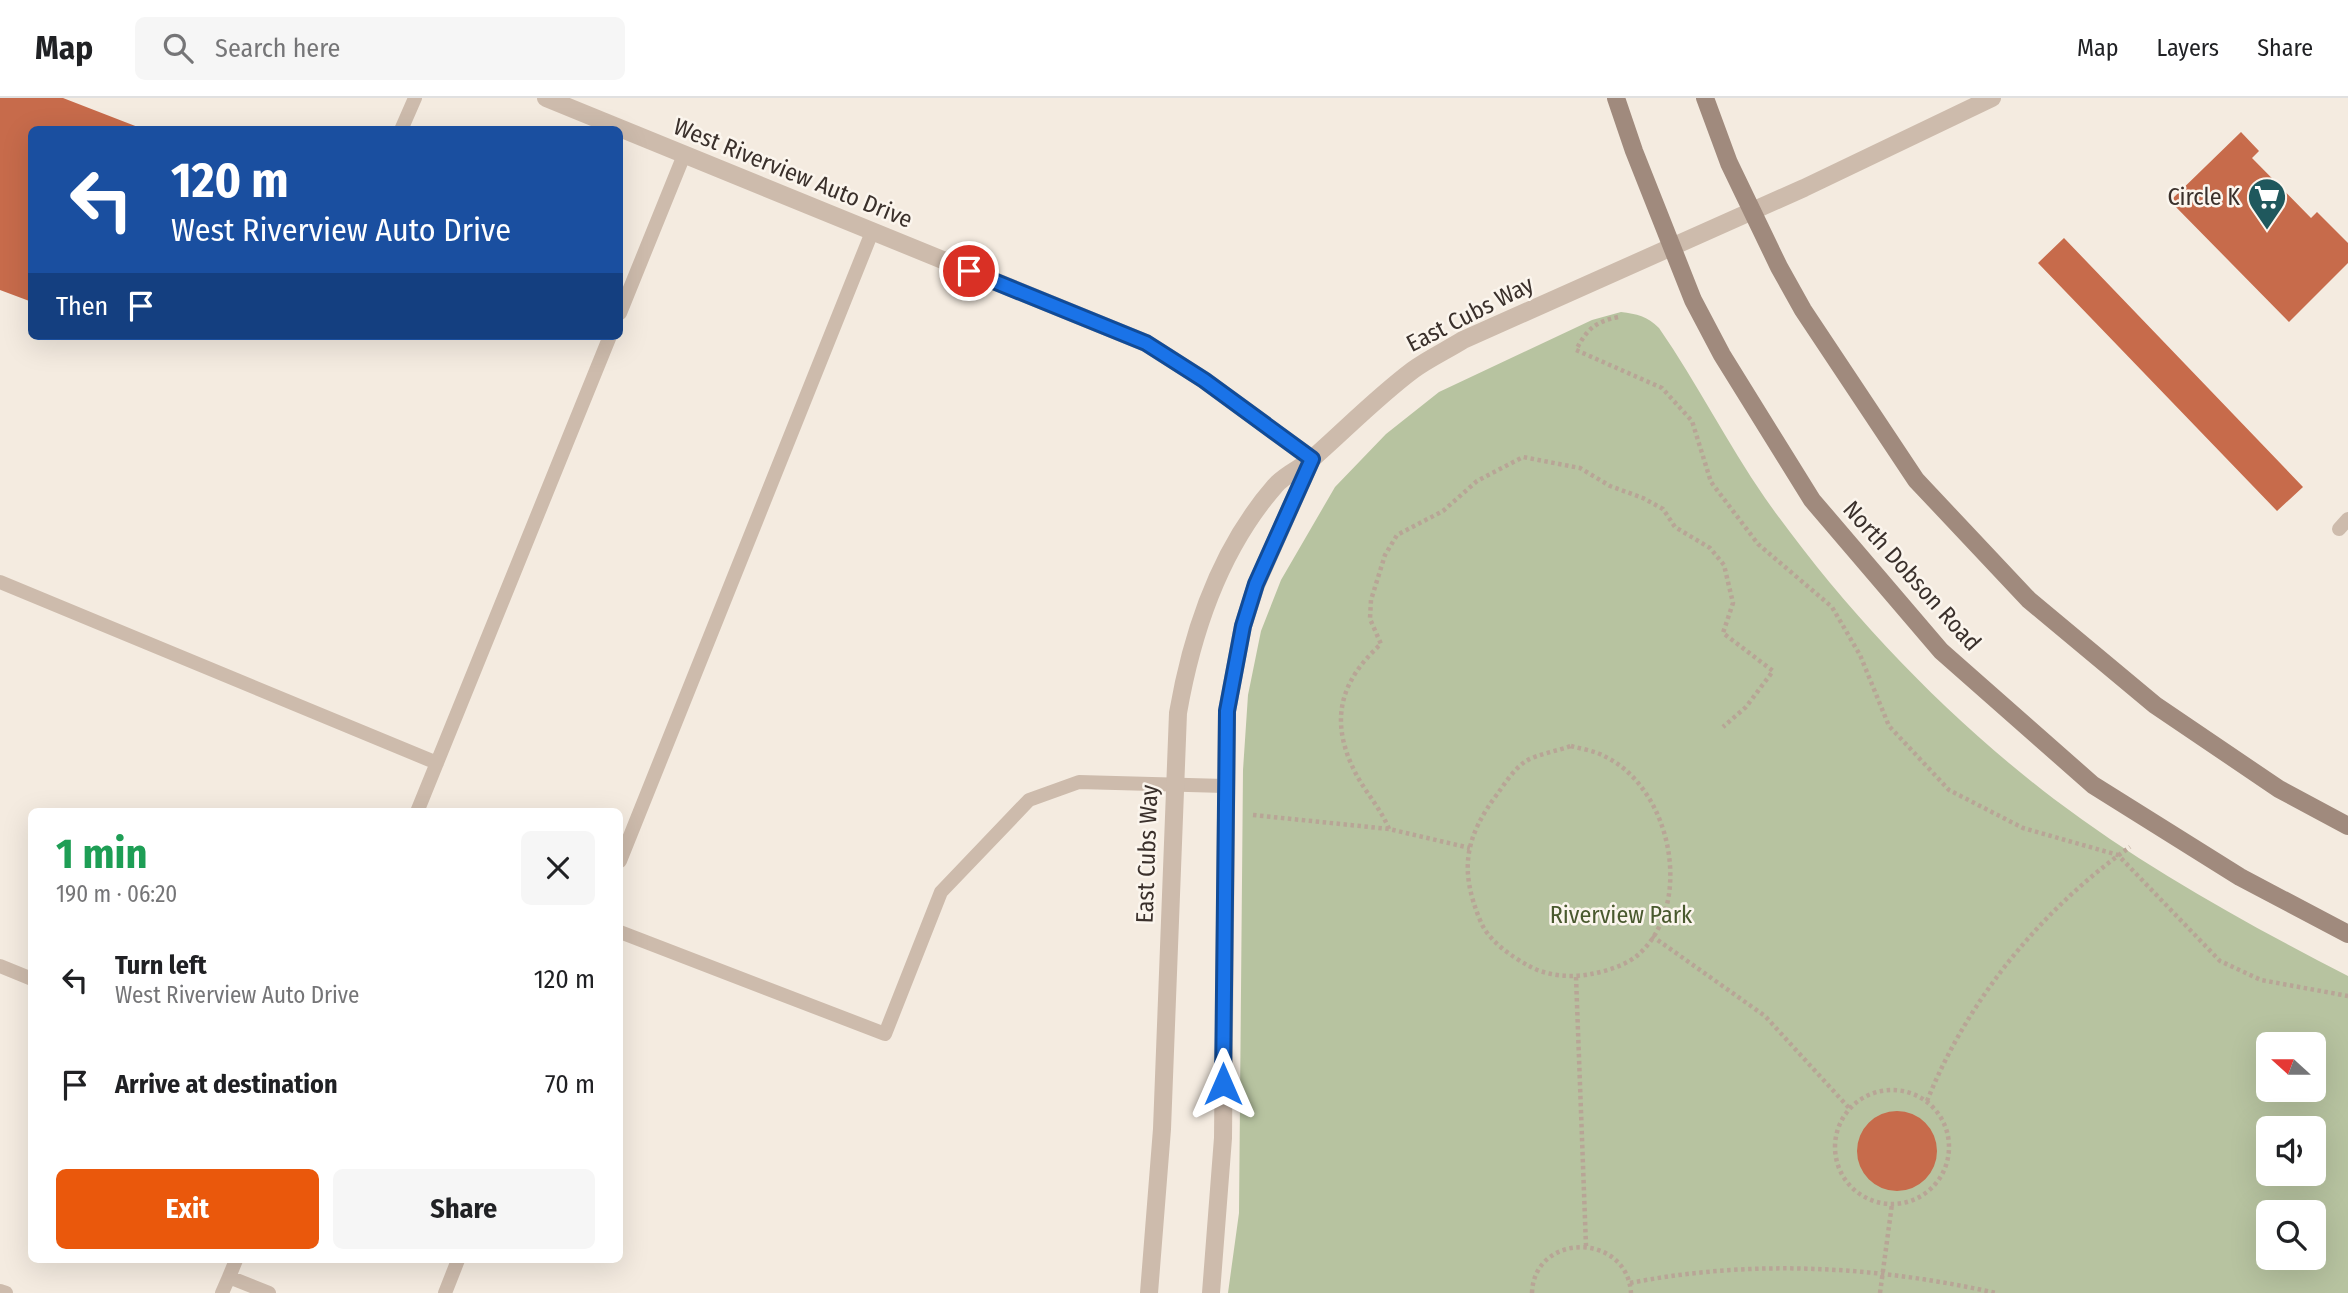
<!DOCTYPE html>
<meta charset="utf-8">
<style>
:root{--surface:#fff;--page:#f6f6f6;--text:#202124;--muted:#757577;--line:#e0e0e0;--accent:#ea580c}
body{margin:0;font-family:"Fira Sans Condensed",sans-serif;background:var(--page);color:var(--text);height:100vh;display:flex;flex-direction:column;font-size:26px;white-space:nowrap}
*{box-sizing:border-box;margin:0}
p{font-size:23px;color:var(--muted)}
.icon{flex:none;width:38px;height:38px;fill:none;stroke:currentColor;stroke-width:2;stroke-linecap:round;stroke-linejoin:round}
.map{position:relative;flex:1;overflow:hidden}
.panel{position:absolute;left:28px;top:710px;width:595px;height:455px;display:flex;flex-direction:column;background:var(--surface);border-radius:10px;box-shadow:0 7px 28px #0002}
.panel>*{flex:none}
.guide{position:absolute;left:28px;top:28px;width:595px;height:214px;border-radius:10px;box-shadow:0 7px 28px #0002;background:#1a4fa0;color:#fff;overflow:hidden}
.needle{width:46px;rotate:291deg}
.controls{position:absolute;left:2256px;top:934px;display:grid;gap:14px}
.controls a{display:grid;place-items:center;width:70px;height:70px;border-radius:10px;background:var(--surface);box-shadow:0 7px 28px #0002;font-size:35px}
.pin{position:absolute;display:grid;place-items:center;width:60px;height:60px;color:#fff;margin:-30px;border:4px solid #fff;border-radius:50%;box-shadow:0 2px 7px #0007}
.me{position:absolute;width:77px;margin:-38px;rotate:0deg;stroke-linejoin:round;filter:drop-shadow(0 0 5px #0008)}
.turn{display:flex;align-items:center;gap:24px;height:147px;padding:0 28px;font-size:32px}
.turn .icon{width:91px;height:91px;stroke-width:2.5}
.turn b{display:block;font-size:49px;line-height:60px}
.then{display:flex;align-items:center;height:66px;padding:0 28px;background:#0003;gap:14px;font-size:26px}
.round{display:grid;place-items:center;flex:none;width:74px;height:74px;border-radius:10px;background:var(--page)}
.head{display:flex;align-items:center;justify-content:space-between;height:119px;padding:0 28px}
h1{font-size:42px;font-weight:700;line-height:52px;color:#1e9e55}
.button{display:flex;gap:14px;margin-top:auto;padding:14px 28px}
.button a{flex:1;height:80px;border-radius:10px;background:var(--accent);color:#fff;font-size:28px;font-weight:700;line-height:80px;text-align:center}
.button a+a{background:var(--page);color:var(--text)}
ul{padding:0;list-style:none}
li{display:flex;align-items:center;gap:21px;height:105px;padding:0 28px}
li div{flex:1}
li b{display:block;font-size:26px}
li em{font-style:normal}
header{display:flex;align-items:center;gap:42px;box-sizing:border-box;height:98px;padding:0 35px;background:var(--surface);border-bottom:2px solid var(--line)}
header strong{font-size:33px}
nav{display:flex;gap:38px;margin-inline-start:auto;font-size:24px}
.search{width:490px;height:63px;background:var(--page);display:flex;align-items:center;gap:18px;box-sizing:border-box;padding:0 24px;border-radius:10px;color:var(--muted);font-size:26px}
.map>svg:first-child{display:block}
</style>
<header>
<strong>Map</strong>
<div class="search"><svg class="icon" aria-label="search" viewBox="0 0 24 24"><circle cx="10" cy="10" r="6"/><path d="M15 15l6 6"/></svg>Search here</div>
<nav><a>Map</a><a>Layers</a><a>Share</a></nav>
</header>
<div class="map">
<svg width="2348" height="1195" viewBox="0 0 2348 1195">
<rect width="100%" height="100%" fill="#f4ebe0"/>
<path fill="#b7c3a0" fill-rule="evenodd" d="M1621,214C1637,216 1647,218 1659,230C1697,285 1727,345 1765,400C1844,512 1945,618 2054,701C2145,770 2247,826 2348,878V1195H1228L1239,1115L1243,672L1248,597L1261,533L1281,482L1335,389L1386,336L1439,294L1592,222ZM2268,947H2314V992H2268ZM2268,1031H2314V1076H2268ZM2268,1115H2314V1160H2268Z"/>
<path fill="#c76b4b" d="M0,0H63L143,31L32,32V204L0,192Z
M2241,34L2259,53L2252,60L2311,120L2317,114L2348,145V165L2289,224L2170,103Z
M2064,140L2303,389L2277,413L2038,165Z
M1857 1053a40 40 0 1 1 80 0a40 40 0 1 1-80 0Z"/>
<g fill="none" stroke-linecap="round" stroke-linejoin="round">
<path stroke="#b8a596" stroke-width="4.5" stroke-dasharray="3.5 3.5" stroke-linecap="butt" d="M1618,219C1595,224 1587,231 1576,252L1662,290L1692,323L1711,384L1758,446L1832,509L1860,557L1889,628L1949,692L2023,730L2118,757L2220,863L2261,882L2348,898
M1571,648C1582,651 1596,653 1606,659C1671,691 1695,805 1639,856C1627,867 1607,873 1591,876C1571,880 1547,878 1529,868C1511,858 1488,843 1480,822C1459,771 1465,739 1498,695C1505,685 1515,670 1526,663C1538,656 1557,653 1571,648Z
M1253,717L1389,731L1470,750
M1389,731C1381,711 1366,695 1356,676C1329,624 1339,584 1381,546L1370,521L1371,502L1385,457L1397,437L1443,413L1477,383L1523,359L1580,370L1610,388L1643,400L1663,411L1675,429L1710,450L1724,467L1733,505L1723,535L1773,573L1746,609L1723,629
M1652,838L1765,918L1850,1011
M1576,879L1586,1148
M1835 1049a57 57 0 1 1 114 0a57 57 0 1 1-114 0Z
M1927,1003C1968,901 2041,812 2130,749
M1630,1185C1752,1161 1876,1168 1996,1195
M1532,1195C1534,1134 1627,1134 1631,1195
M1880,1195L1892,1106"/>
<path stroke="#cdbbac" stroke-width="14" d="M401,32L415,0
M620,215L684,57
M2339,431L2348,421
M0,484L437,665
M417,714L610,238
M620,763L872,134
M620,834L885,936L941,794L1029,702L1079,684L1225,688
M0,868L32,881
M236,1162L229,1179L269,1195
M0,1193L6,1195
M222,1195L229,1179
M445,1195L458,1162"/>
<path stroke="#cdbbac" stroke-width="18" d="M546,0L1146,245L1204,282L1312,361
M1149,1195L1162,1031L1178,615C1192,534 1220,451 1275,388C1285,376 1302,370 1313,360C1347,330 1377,299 1413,272C1428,261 1447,252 1463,242L1804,90L1992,0
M1211,1195L1223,1040L1227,613L1243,528L1256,487L1312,361"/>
<path stroke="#a08a7d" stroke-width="18" d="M1616,0L1634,53L1693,202L1722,257L1812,402L1941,553L2093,687L2240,779L2348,836
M1705,0L1729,65L1779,169L1803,212L1916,382L2029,502L2155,607L2279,691L2348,728"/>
</g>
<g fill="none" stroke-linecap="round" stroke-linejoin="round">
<g stroke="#114b97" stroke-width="18">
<path id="route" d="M969,173L1146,245L1204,282L1312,361L1256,486L1243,528L1227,613L1223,986"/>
</g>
<use href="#route" stroke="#1a73e8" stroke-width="12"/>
</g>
<defs>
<g id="supermarket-pin" transform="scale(2.0125)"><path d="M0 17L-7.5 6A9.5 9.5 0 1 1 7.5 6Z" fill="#1f585d" stroke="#fbf5ed"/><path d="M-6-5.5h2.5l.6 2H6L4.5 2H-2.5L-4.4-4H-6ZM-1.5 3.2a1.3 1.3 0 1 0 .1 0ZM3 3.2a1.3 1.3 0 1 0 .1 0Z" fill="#fff"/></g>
</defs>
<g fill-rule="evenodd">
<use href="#supermarket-pin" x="2267" y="99"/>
</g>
<g text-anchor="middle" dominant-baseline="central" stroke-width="5" stroke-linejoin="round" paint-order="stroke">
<g font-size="24" fill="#3a302b" stroke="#fbf5ed">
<text transform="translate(793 75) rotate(22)">West Riverview Auto Drive</text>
<text transform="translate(1470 216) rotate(-27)">East Cubs Way</text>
<text transform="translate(1912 478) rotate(48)">North Dobson Road</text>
<text transform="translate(1147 756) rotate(-88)">East Cubs Way</text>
</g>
<g font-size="24" fill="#3a302b" stroke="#fbf5ed" text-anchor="end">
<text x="2240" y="99">Circle K</text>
</g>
<g font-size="24" fill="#49592e" stroke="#fbf5ed">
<text x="1621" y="817">Riverview Park</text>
</g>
</g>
</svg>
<div class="controls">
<a><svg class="needle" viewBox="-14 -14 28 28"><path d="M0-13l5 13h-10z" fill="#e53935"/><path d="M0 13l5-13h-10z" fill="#757577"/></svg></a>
<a><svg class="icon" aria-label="sound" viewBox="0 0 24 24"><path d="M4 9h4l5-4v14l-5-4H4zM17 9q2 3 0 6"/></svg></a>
<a><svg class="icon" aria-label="search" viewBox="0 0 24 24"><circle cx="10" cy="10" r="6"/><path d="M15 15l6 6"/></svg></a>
</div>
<div class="pin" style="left:969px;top:173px;background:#d93025"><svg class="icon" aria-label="arrive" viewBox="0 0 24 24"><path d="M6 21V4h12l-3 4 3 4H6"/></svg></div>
<svg class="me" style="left:1223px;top:986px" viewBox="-20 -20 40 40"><path d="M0-17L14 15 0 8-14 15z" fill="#1a73e8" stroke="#fff" stroke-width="4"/></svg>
<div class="guide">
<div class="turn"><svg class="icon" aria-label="left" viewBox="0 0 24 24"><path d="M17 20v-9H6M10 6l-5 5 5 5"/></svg><div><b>120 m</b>West Riverview Auto Drive</div></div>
<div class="then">Then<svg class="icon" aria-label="arrive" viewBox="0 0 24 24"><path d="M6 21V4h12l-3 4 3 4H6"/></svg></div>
</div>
<section class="panel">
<div class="head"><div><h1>1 min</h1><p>190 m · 06:20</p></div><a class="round"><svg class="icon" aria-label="close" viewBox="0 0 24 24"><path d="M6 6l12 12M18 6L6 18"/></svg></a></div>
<ul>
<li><svg class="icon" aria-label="left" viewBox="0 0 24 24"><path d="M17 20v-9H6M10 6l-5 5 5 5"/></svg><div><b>Turn left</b><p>West Riverview Auto Drive</p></div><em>120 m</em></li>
<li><svg class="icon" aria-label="arrive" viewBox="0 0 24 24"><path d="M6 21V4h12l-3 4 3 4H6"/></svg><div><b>Arrive at destination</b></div><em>70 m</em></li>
</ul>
<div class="button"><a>Exit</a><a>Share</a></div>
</section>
</div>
